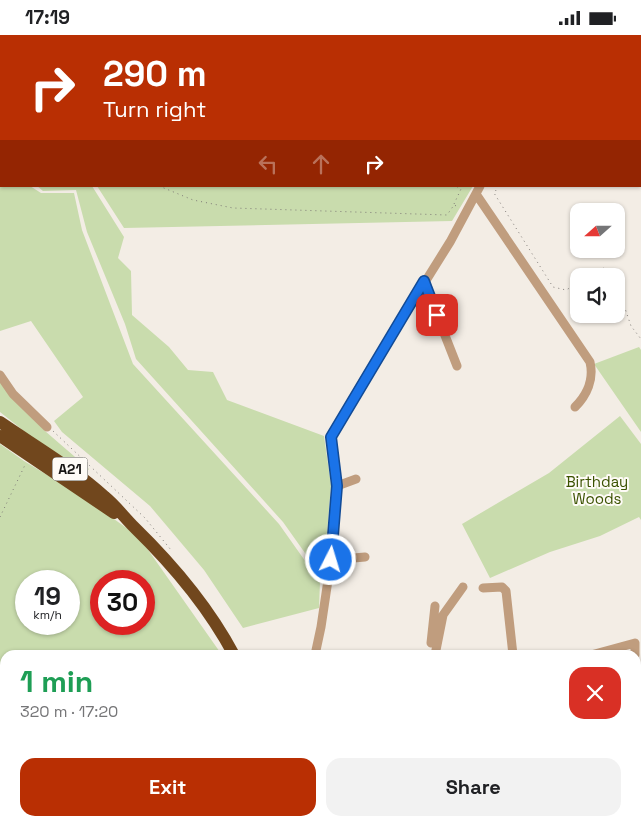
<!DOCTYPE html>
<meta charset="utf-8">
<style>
:root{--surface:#fff;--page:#f2f2f2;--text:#202124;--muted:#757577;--accent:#b92f03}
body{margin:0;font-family:"Space Grotesk",sans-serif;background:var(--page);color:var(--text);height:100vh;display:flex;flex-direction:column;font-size:19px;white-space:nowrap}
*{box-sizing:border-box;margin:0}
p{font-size:16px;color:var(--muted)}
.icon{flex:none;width:28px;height:28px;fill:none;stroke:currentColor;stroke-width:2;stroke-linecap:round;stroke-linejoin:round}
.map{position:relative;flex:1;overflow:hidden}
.side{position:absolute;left:0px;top:615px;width:641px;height:176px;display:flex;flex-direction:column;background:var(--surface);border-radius:15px 15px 0 0;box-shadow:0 1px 4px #0004}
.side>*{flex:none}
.banner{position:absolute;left:0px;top:0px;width:641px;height:152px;box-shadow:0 1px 4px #0004;background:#b92f03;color:#fff;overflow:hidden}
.needle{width:32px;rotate:249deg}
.tools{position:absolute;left:570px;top:168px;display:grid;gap:10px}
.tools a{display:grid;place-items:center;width:55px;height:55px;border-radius:10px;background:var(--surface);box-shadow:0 1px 4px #0004;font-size:25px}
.speed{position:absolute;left:15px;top:535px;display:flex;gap:10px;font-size:25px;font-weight:700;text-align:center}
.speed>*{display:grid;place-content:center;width:65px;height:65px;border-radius:50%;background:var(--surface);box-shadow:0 1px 4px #0004;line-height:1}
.speed small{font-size:12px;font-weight:400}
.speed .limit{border:8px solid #d22;background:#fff;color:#111}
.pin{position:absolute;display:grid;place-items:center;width:42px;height:42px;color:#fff;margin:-21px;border-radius:10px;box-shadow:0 2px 8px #0006}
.me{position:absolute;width:55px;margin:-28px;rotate:5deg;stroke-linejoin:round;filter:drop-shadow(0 0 4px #0008)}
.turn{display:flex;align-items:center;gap:18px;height:105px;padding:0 20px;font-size:22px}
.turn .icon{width:65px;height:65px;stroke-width:2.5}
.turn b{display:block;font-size:35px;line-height:42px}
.lanes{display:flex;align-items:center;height:48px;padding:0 20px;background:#0003;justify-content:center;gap:25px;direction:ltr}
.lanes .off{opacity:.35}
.round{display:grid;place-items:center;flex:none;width:52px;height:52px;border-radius:15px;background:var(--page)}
.overview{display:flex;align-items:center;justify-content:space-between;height:85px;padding:0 20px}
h1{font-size:30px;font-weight:800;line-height:38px;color:#1e9e55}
.action{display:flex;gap:10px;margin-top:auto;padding:10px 20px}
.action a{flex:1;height:58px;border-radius:15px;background:var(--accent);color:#fff;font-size:20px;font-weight:800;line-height:58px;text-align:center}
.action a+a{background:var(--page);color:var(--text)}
.status{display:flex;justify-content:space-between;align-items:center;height:35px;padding:0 25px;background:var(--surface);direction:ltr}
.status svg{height:14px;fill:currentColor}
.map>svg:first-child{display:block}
</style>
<div class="status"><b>17:19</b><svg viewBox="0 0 49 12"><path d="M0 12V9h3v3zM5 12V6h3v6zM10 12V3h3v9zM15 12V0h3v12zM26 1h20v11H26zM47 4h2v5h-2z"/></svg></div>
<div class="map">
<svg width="641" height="791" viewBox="0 0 641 791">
<rect width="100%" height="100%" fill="#f3ede5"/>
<path fill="#c9dcad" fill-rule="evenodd" d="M0,0H526L1,1L0,147Z
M0,151H30L41,158H74L82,195L133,329L279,489L320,547L319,573L243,593L204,535L150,471L62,397L54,386L83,362L31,286L0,296Z
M37,151H92L124,202L118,223L131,236L132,280L169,312L188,335L213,337L227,365L324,401L331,450L325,524L322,542L283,487L136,324L125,289L87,197L76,155L43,156Z
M97,151H473L452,186L124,193Z
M639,312L641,315V397L594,329Z
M0,338L45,396L89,434L84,439L34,404L0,377Z
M620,381L641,409V485L639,482L600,501L550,517L490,543L462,489L549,438Z
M0,409L24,426L82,461L139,502L222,620H5V786H279L281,791H0ZM26,546H69V589H26ZM101,546H144V589H101Z"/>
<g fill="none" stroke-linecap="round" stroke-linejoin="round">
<path stroke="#807c78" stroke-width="1" stroke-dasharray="1 4" stroke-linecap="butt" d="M134,0V1
M227,0L228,1
M549,1L550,0
M159,151L193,165L233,173L447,180L454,170L459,172
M499,151L494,158L553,252L566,255L579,248
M454,169L461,154L456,151
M590,241L604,233L612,236L614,241
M616,247L631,291L641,304
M53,396L145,483L171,515
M0,482L25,430
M0,742L5,741
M118,786L128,791"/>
<path stroke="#c09d7e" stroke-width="9" d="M534,1L535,0
M476,159L590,327C594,344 587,360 575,372
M424,247L457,331
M0,340L13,359L47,392
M337,451L356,444
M331,525L365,522
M483,553L502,552L506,556L513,620
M431,608L435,571
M315,620L321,592L331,525L337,451L331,402L362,348L450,207L480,151
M435,620L443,580L463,552
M591,620L635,608V620
M636,708L641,709
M313,786L314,791
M398,786L399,791
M549,786L550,791
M505,791L525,786"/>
<path stroke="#71471d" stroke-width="12" d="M0,387C35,411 73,433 105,462C116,471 124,482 134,492C173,530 208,571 234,620
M0,401L114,478
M291,786L292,791"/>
</g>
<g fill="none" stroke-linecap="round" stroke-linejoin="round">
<g stroke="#114b97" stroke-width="12">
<path id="route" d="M331,525L337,451L331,402L424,246L437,280"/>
</g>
<use href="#route" stroke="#1a73e8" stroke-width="9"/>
</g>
<g text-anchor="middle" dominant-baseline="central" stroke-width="4" stroke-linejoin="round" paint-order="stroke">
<rect fill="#fefbf6" stroke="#5c5a57" stroke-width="1" x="52.5" y="422.5" width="35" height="23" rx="4"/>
<g font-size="14" font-weight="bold" fill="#171513">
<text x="70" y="434">A21</text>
</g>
<g font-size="15" fill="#3b5200" stroke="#fefbf6">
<text x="597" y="446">Birthday<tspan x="597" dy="17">Woods</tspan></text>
</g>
</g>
</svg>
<div class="tools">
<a><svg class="needle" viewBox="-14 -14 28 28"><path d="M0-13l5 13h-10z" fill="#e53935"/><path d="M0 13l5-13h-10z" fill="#757577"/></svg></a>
<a><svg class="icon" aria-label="sound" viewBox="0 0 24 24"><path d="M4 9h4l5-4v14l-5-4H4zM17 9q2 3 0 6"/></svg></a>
</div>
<div class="speed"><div>19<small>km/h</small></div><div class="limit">30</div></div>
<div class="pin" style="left:437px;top:280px;background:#d93025"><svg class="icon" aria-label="arrive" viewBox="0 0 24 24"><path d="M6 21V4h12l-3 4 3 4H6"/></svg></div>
<svg class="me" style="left:331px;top:525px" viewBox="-20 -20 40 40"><circle r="17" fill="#1a73e8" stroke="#fff" stroke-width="3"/><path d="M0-11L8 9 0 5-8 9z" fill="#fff"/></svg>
<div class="banner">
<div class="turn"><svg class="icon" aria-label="right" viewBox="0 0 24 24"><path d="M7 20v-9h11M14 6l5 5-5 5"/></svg><div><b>290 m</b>Turn right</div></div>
<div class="lanes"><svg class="icon off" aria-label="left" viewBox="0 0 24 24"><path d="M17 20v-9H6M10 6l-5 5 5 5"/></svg><svg class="icon off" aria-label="ahead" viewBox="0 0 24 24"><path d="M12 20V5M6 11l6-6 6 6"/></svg><svg class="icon" aria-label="right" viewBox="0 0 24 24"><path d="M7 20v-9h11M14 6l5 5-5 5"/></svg></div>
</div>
<section class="side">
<div class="overview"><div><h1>1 min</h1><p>320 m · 17:20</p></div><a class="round" style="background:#d93025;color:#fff"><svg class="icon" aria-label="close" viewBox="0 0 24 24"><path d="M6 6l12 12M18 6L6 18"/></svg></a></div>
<div class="action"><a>Exit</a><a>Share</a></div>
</section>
</div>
